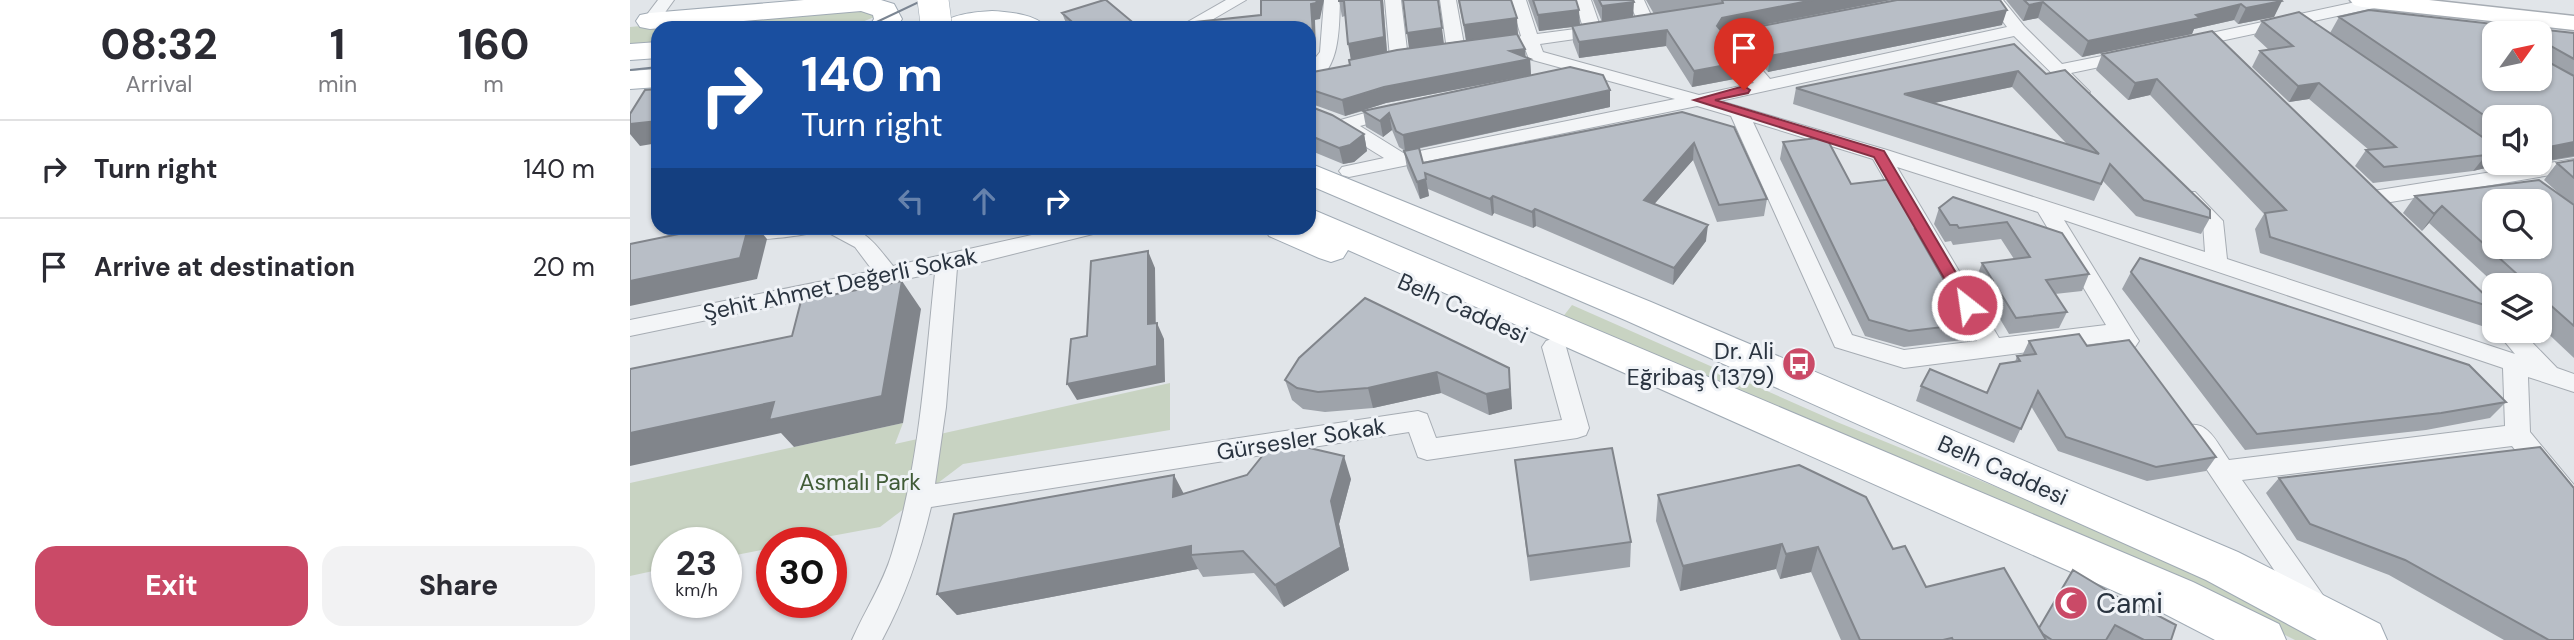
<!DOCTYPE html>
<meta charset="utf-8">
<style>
:root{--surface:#fff;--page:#f2f2f3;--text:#2b2b33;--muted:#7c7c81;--line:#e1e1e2;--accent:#ca4a67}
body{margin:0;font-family:"DM Sans",sans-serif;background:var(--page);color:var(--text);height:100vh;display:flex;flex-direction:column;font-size:26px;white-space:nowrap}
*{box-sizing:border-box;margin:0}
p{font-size:23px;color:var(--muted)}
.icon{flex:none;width:38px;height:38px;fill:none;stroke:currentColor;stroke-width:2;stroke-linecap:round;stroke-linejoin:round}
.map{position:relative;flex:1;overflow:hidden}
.panel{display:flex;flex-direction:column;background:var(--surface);width:630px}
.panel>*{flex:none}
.banner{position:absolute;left:21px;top:21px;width:665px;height:214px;border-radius:21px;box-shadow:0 2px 5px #0004;background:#1a4fa0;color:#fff;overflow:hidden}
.needle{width:46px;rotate:57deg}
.controls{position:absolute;left:1852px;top:21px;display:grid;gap:14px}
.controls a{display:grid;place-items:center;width:70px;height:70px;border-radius:14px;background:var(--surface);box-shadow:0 2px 5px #0004;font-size:35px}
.speed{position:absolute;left:21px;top:527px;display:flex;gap:14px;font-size:35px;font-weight:700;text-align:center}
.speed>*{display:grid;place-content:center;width:91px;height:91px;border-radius:50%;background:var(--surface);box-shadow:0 2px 5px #0004;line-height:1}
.speed small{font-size:18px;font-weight:400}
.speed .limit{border:10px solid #d22;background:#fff;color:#111}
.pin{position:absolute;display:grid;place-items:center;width:60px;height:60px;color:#fff;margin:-72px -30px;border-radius:50% 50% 50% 0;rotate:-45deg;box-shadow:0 0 7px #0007}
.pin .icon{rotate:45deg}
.me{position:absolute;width:77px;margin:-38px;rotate:330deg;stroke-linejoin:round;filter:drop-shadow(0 0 5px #0008)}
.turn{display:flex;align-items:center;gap:24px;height:147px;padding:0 35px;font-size:32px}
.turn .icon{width:91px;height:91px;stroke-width:2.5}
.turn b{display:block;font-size:49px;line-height:60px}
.lanes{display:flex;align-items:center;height:66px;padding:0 35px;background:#0003;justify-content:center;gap:35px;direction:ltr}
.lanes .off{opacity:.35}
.eta{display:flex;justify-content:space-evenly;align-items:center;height:119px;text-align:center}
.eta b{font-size:42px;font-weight:800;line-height:49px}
.button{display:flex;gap:14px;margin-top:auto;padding:14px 35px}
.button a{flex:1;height:80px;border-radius:21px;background:var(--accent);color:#fff;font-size:28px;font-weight:800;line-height:80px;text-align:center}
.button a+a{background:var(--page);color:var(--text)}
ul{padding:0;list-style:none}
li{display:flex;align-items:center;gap:21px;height:98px;padding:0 35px;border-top:2px solid var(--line)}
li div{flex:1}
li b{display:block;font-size:26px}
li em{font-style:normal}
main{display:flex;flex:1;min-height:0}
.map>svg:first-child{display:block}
</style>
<main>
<section class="panel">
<div class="eta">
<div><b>08:32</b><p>Arrival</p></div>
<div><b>1</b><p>min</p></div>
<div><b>160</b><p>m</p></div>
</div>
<ul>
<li><svg class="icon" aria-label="right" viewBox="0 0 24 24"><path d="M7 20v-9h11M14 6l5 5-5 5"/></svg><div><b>Turn right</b></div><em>140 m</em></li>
<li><svg class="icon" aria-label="arrive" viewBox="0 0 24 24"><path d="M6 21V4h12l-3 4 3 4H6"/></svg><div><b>Arrive at destination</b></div><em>20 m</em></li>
</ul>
<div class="button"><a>Exit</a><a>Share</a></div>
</section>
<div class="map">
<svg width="1944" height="640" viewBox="0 0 1944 640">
<rect width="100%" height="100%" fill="#e1e5e9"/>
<path fill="#c8d3c2" d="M228,6L247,16L227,24L202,28H28V44L0,46V27Z
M942,305L1207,422L1498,541L1702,640H1665L1498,556L932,318Z
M540,383V430L333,464L250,527L169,542H142V548L96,557V542H37V568L0,576V483L273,423L265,444Z"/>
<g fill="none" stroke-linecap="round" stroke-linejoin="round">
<g stroke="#a6acb3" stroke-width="2">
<path id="street" d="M28,0H44L26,25H14L12,21Z
M596,0H616L568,28H547Z
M694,0H710C709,25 711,75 679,83V66L690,52Z
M755,0H771L778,58L775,62L769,63L760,58Z
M810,0H826L835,50L832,54H820L817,50Z
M880,0H896L907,34L953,28L945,0H961L970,26H980L982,30L980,34L910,44L913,52L1069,95L1124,83L1091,44L1088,40L1091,36L1150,27L1152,31L1150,35L1109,43L1140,79L1377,27L1357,0H1373L1394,26L1432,64L1497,51L1503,52L1506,56L1503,60L1441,73L1460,92L1451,97L1445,96L1384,36L1090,101L1257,150L1575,252L1573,223L1548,197L1551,192H1565L1593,221L1597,259L1885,354L1866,331H1891L1927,368L1944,374V392L1898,377L1900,432L1944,485V515L1935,512L1882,446L1612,480L1695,598L1699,607L1695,616L1685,620L1675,616L1557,440L1553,433L1557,426C1578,419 1588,445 1599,460L1875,426L1873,368L1434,220L1505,335L1509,341L1505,347L1497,350L1489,347L1485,341L1274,368L1205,347L1101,116L1067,106L719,177L712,175L709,171L712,167L754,158L707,129L705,125L707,121L763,105L772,111L770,115L730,126L775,154L1045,99L899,59L894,46H880L877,42L891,36ZM1123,122L1243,159L1347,341L1274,350L1222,335ZM1267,167L1408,212L1476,325L1369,338Z
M998,0H1014L1025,24L1023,28H1011Z
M1735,0L1757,2L1749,7L1558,48L1549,43L1558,38Z
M1944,159V171L1743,205L1733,198L1743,191Z
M108,228H182C181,230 181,232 179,233C176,236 100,243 95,241L91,236L95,231Z
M196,228C233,224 241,239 263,266L433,228H470L467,233L327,268L316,407L305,484L788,411L797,414L806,438L932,420L912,347L916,341L924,338L932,341L936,347L959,428L956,435L947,438L797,460L788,457L779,432L301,507C290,554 275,597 252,640H222C235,610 253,584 262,553C290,462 295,367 305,273L0,336V320L243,271L225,247L199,233Z"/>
</g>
<g stroke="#a6acb3" stroke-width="3">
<path id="secondary" d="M1720,0H1799L1944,16V30L1732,7L1724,5Z"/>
</g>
<g stroke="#a0aab4" stroke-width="2">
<path id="primary" d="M174,0H251L264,4L272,19L266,28H238L244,19L243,15L231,11L20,29L10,27L6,21L10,15L20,13Z
M362,11C379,12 407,14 417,28H307C317,14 346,12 362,11Z
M28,42V58L0,60V44Z
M28,69V87L0,89V71Z
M679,163L1021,302L1608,552L1750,624L1757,640H1687L1576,580L995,320L679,185Z
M679,208L1563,582L1649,624L1656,640H1585L1531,612L718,250L713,258L701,262L689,258L639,236L634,228H679Z"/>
</g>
<use href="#street" fill="#f3f5f7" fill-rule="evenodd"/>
<use href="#secondary" fill="#fff" fill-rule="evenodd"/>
<use href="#primary" fill="#fff" fill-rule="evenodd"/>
<path stroke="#7b8592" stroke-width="2" d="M234,28L293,0
M0,70L28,67"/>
<g stroke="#a0aab4" stroke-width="32" stroke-linecap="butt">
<path id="primary-bridge" d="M303,0L306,23"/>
</g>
<use href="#primary-bridge" stroke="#fff" stroke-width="31"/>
</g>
<path fill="#9ea3aa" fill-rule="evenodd" d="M709,0H753L757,52L836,40L828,0H881L887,18V34L895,57L900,59L901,75L756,103L734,110L980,107L778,151L793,163L1052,112L1137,199L1134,216L1087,222L1063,160L1024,204L1076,241L1043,285L906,226L903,228L864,213L862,216L798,189L799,196L790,199L777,168L774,151H775L769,147L762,130L753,137L736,127L733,111L715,116L679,103V75L720,65L721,60L715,16L712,17Z
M898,0H946L950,25L972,22L963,0H1003V17L1024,14L1016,0H1261L1093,33L1117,61L1115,77L1062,87L1036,46L949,58L943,42L942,27L909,31Z
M1376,0H1651L1644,17L1608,24L1604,20L1564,29L1562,34L1452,57L1408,18L1393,21Z
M432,13L507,28H438Z
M1709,17L1944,33V157L1894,165L1891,163H1909V117H1864V163H1876L1843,171L1743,183L1725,166L1736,150H1739L1679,99L1659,102L1622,67L1630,51L1639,50L1624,36L1632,21L1754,70L1700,33Z
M1372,25L1138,72L1114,45L1116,29Z
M1582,31L1864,304V330L1630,253L1625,229L1634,214L1520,95L1498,100L1466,70L1472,54Z
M1384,44L1416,74L1580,218L1571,234L1506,216L1473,181L1464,201L1163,104L1166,88ZM1382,87L1437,144L1304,103Z
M679,106L734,134L737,151L724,162L713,164L679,150Z
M1153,142L1294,228L1291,239L1327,303L1347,323L1341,339L1274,347L1235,336L1150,159Z
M1944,160V358L1909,325V285H1866L1799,223L1792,231L1773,213L1785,196L1934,198L1914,180L1927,163Z
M1309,208L1432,233L1459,274L1452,291L1425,294L1437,312L1429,328L1379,334L1346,279L1352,263L1384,259L1371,239L1323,245L1321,241L1315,242L1304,224Z
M1501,272L1876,402L1860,418L1796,430L1615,450L1492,289Z
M735,298L881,388L882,409L859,415L811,393L743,408L695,412L673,409L662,400L655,380Z
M1399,341L1457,346L1586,457L1576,471L1517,481L1428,451L1401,406L1384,443L1286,401L1291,386L1357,393L1385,362L1387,356H1392Z
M885,460L1001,542L1000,567L900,581Z
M1649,478L1944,640H1874L1759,575L1667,540L1636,493Z
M721,479L709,524L719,570L654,607L624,573L573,577L568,569L327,615L307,594Z
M1028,495L1263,549L1296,587L1408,627L1506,608L1508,605L1541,640H1211L1181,572L1150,579L1146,569L1050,591L1026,521Z"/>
<path fill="#81858b" d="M687,0H694L690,19L685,20L686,50L679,51L681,4Z
M751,0H753L757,53L721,60L718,44Z
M1183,0H1261L1090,33L1087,26L1092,18Z
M1652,1L1644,17L1608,24L1616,8Z
M1004,2L1003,18L972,22V6Z
M1413,2L1408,18L1393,21L1399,5Z
M1611,4L1604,20L1564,29L1562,34L1452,57L1458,41Z
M949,10L950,26L909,31L908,15Z
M1377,10L1372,25L1138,72L1140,56Z
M887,18L888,34L836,41L834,25Z
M812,28L814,44L779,49L777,33Z
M1037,30L1036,46L949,58V42Z
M895,49L896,60L900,59L901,75L756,103L715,116L712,100L880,51Z
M1117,61L1115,77L1062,87L1064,71Z
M1388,71L1382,87L1270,110L1274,94Z
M1527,79L1520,95L1498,100L1505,83Z
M1689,83L1679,99L1659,102L1668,86Z
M980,90V107L775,151L773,135Z
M759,113L762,130L753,137L750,121Z
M28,121V143L10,146L0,134V124Z
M734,134L737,151L724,162L713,164L709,148Z
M1944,142V156L1894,165L1897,163H1909V149Z
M1064,143L1063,160L1013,217L1014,200Z
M1864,153V163H1876L1843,171L1856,155Z
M796,179L799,196L790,199L787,182Z
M863,196L864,213L862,216L860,199Z
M1812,206L1799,223L1792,231L1804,214Z
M905,209L906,226L903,228L902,212Z
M1078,225L1076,241L1043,285L1044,268Z
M118,228H128L137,239L127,279L0,306V281Z
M518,251L525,268L526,341L518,324Z
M272,281L291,309L273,423L164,447L151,433L0,466V433Z
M527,323L534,339L535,382L447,400L437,384Z
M879,368L882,409L859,415L856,394Z
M807,372L811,393L743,408L738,388Z
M714,456L721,479L709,524L719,570L654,607L645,585L701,501Z
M544,475L556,498L543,497Z
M1152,544L1146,569L1050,591L1053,566Z
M561,546V555L568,569L327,615L307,594Z
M1188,547L1181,572L1150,579L1156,554Z"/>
<path fill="#b8bec6" stroke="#81858b" stroke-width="2" fill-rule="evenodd" d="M474,0H476L506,25L497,28H449L432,13Z
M631,0H687L686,3L681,4L683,34H679V28H555L556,23L631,15Z
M709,0H751L754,37L718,44L714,1H709Z
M773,0H808L812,28L777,33Z
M829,0H881L887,18L834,25Z
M903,0H946L949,10L908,15Z
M969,0H1003L1004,2L972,6Z
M1092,0H1183L1092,18L1087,26L1117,61L1064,71L1037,30L949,42L942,26L1093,3Z
M1267,0H1370L1377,10L1140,56L1116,29Z
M1394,0H1651L1652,1L1616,8L1611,4L1566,15L1570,18L1458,41L1413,2L1399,5Z
M1739,10L1944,33V59L1919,45L1920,63L1944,76V142L1909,149V117H1864V122L1709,17ZM1864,33H1909V79H1864Z
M1669,12L1864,145V153L1856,155L1754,167L1736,150L1766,147L1689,83L1668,86L1630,51L1663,46L1632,21Z
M1582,31L1864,304V308L1640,237L1635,213L1656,210L1527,79L1505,83L1472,54Z
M887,34L895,49L880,51L900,59L754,87L712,100L679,89V75L683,72L720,65L719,60L767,50Z
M1384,44L1416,74L1435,70L1580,210V218L1514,200L1480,164L1471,184L1166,88ZM1388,71L1469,154L1274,94Z
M940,67L973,75L980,90L773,135L766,131L759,113L750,121L733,111Z
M28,89V121L0,124V114L15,90Z
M679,106L702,115L734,134L720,145L709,148L679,135Z
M1052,112L1104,127L1137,199L1089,205L1064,143L1014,200L1078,225L1044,268L905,209L902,212L863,196L860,199L795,173L796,179L787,182L774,151L789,148L793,163Z
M1196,137L1221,184L1263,179L1294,228L1285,229L1327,303L1335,302L1347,323L1279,331L1239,320L1153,142Z
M1944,160V178L1927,163Z
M1909,180L1944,205V326L1909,295V285H1899L1812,206L1804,214L1785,196ZM1864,201H1909V247H1864Z
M1323,197L1432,233L1459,274L1416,280L1437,312L1386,318L1352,263L1400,257L1377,222L1329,228L1327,225H1320L1309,208Z
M78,228H118L110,258L0,281V244Z
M518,251V324L527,323V366L437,384L441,339L457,336L461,261Z
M1510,258L1839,365L1876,402L1811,413L1627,434L1501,272Z
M272,281L252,396L139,420L144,402L0,433V369L162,336L171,301Z
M735,298L879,368L880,389L856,394L807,372L738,388L688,392L667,388L655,380L669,358Z
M1449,334L1457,346L1499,340L1586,457L1526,467L1436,437L1408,391L1391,429L1291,386L1300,369L1357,393L1370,364L1390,361L1387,356L1406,354L1399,341Z
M645,440L714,456L701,501L711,547L645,585L613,551L561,555V546L307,594L324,514L544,475L543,497L617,475Z
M1910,447L1944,488V640H1919L1775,560L1680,524L1649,478Z
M982,448L1001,542L898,556L885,460Z
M1169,465L1236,497L1263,549L1275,546L1296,587L1374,568L1416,640H1323L1322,638L1313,640H1230L1188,547L1156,554L1152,544L1053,566L1028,495Z
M1443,570L1506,608L1508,605L1546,625L1541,640H1514L1485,625L1476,640H1422L1413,634L1409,628Z"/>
<path fill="#ca4a67" stroke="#833043" stroke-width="2" d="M1114,86L1120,90L1118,93L1085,100L1254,151L1345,305L1343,309H1332L1244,157L1064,100Z"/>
<defs>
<g id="bus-disc" transform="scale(1.75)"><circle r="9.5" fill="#ca4a67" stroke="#f0f3f7"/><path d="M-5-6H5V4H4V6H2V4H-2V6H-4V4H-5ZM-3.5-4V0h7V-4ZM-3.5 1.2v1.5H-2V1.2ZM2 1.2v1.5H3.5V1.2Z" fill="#fff"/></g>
<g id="mosque-disc" transform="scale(1.75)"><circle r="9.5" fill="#ca4a67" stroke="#f0f3f7"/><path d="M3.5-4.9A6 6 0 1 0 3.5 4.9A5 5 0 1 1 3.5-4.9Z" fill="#fff"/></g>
</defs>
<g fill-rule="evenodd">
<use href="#bus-disc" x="1169" y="364"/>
<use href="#mosque-disc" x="1441" y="603"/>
</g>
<g text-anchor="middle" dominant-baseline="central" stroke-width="6" stroke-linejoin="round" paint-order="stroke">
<g font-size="23" fill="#2a3440" stroke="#f0f3f7">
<text transform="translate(210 284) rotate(-12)">Şehit Ahmet Değerli Sokak</text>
<text transform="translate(833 308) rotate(24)">Belh Caddesi</text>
<text transform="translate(671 439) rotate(-9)">Gürsesler Sokak</text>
<text transform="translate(1373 470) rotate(24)">Belh Caddesi</text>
</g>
<g font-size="23" fill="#2a3440" stroke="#f0f3f7" text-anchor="end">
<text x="1144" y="351">Dr. Ali<tspan x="1144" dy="26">Eğribaş (1379)</tspan></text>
</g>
<g font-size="23" fill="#415c37" stroke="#f0f3f7">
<text x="230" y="482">Asmalı Park</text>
</g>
<g font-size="28" fill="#2a3440" stroke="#f0f3f7" text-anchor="start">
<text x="1466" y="603">Cami</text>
</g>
</g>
</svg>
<div class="controls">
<a><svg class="needle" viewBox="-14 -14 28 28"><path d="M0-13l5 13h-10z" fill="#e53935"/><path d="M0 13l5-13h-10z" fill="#7c7c81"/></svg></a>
<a><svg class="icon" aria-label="sound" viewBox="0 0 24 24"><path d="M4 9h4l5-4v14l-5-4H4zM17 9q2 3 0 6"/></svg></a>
<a><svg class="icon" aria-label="search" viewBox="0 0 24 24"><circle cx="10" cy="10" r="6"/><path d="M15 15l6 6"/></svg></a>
<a><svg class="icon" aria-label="layers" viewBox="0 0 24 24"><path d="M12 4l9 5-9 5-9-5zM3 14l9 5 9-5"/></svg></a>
</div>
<div class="speed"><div>23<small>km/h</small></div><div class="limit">30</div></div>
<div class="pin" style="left:1114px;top:90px;background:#d93025"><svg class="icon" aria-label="arrive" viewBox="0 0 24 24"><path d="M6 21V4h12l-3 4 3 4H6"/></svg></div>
<svg class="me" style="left:1337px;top:305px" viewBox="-20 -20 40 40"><circle r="17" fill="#ca4a67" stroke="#fff" stroke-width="3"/><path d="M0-11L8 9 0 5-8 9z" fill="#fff"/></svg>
<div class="banner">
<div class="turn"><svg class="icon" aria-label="right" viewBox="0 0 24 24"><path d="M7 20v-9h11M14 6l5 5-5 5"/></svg><div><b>140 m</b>Turn right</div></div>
<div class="lanes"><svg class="icon off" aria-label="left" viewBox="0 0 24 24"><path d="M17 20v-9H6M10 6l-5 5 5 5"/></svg><svg class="icon off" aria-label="ahead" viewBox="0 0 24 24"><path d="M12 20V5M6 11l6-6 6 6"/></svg><svg class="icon" aria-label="right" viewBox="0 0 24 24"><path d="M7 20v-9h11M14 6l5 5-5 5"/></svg></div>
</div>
</div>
</main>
